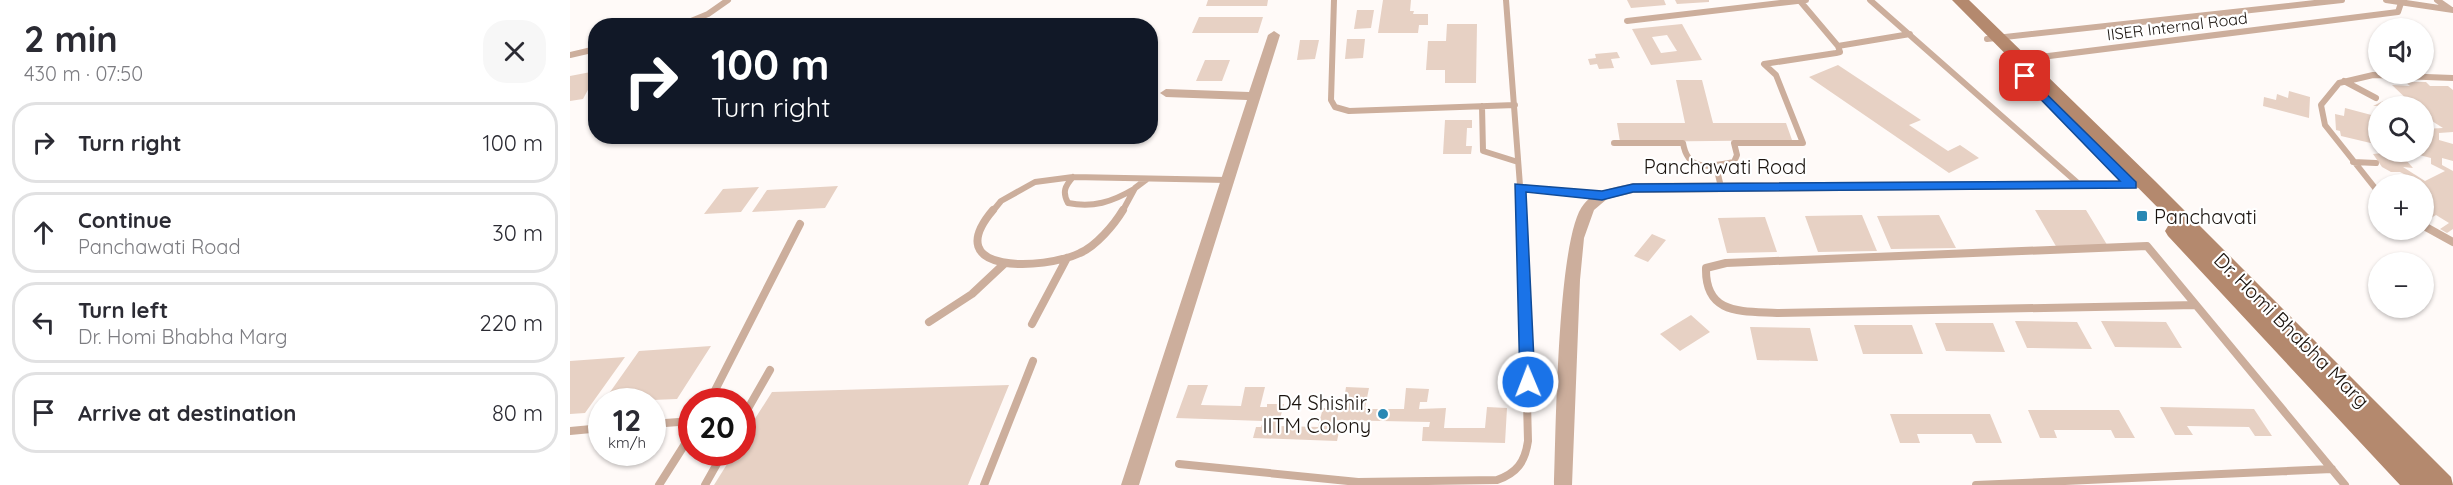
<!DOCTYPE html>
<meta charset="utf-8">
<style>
:root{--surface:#fff;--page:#f7f7f7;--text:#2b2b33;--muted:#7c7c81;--line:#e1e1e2}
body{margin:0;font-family:Quicksand,sans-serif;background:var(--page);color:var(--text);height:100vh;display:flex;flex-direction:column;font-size:22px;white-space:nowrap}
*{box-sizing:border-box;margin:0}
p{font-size:20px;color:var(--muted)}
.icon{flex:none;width:33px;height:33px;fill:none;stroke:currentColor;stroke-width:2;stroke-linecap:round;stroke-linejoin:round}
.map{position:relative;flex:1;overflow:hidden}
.side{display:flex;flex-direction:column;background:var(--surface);width:570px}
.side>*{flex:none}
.guide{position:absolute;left:18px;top:18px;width:570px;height:126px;border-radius:24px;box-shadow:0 2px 4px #0004;background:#111827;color:#fff;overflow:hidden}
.controls{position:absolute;left:1798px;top:18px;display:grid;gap:12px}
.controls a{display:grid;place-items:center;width:66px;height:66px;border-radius:50%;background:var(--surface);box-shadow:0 2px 4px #0004;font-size:30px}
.speed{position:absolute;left:18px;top:388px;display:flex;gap:12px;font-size:30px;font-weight:700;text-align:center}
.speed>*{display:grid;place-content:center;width:78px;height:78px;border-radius:50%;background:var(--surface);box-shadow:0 2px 4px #0004;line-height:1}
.speed small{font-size:15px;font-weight:400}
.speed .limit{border:9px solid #d22;background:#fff;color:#111}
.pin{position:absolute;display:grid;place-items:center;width:51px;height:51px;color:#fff;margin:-26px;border-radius:12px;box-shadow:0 3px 9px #0006}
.me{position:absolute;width:66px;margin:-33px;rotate:359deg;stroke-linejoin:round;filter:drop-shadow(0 0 4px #0008)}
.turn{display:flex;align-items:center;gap:21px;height:126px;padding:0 24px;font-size:27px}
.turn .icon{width:78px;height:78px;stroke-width:2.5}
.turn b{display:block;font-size:42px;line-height:51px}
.round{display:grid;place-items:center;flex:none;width:63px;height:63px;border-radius:24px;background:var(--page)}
.head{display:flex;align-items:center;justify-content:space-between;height:102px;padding:0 24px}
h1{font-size:36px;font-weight:700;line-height:45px}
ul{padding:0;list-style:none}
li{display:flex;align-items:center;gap:18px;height:81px;margin:0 12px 9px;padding:0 12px;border:3px solid var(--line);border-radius:24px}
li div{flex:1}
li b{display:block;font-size:22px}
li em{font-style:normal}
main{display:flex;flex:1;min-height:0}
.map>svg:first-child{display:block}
</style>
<main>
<section class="side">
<div class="head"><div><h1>2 min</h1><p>430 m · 07:50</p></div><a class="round"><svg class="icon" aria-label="close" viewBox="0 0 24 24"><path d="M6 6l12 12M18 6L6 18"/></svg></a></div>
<ul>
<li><svg class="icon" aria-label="right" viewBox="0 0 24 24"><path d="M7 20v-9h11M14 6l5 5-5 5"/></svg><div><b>Turn right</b></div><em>100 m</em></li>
<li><svg class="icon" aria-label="ahead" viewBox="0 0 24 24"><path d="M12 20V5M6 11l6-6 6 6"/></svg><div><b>Continue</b><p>Panchawati Road</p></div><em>30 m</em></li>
<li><svg class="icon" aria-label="left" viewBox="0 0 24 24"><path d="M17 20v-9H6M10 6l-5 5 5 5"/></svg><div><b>Turn left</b><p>Dr. Homi Bhabha Marg</p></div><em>220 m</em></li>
<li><svg class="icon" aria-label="arrive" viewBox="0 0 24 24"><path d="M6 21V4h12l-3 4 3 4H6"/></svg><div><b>Arrive at destination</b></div><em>80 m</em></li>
</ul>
</section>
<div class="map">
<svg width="1883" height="485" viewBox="0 0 1883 485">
<rect width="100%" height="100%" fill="#fffaf8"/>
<path fill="#e7d1c4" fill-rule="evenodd" d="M638,0H698L697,6H636Z
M813,0H841L840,11H844L843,14H858V25H849L848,33H808Z
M1057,0H1094L1096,5L1061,8Z
M1105,0H1139V2L1107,4Z
M787,10H804L801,28L784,29Z
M629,17H693L688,33H622Z
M877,24H907L906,83H875V70H856L858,41H876Z
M1112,24L1132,60L1081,65L1062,29ZM1097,35L1107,51L1091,53L1082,37Z
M777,39H795L793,58L775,59Z
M730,40H749L745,59L727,60Z
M1047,52L1050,58L1041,59L1044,68L1029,69L1027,64L1020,65L1018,59L1026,58L1025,54Z
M635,60H660L652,81H626Z
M1268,65L1351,120L1339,125L1378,151L1390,145L1409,158L1379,173L1239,77Z
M26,71V85L20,86L13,99L0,101V76Z
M1106,80H1132L1143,123H1216L1222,140L1050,142L1047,123H1115Z
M1835,82H1856L1860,86H1878L1883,90V132L1869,133V140L1883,144V161L1872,158V165L1883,171V229L1877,233L1870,229L1879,223L1866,215L1861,218L1854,214V184L1830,172H1821L1812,167L1803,154L1824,152L1827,161H1837L1843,168L1833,167L1855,181L1875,171L1861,164V158L1837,152H1854V129L1873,128L1854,116V106H1844L1822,85L1840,86Z
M1719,91L1740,97L1739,118L1693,106L1694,97L1706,100L1707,94L1718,98Z
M1813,101L1817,103L1822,101L1833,106H1803Z
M1775,108L1809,117V145L1771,136L1770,131L1766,130L1765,114L1774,116Z
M875,120H902V128H897L896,146H902L901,154H873Z
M268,186L255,208L182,212L197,190Z
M189,187L171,212L134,214L153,189Z
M1465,210H1516L1539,248H1487Z
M1292,215L1307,251L1248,252L1235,216Z
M1369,215L1386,248L1321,249L1307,216Z
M1195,217L1207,252L1157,253L1148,218Z
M1082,234L1096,240L1078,262L1064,256Z
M1121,315L1140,332L1110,351L1090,334Z
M1445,321L1507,322L1522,349L1457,348Z
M1531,321L1596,322L1612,348L1545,347Z
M1365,323H1423L1435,352L1376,351Z
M1284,325H1342L1353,354H1293Z
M1180,327L1240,328L1248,361L1187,360Z
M141,346L107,399L33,402L69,351Z
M55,357L15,413L0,414V361Z
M439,385L398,485H144L164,453H172V439L202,392Z
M618,385H638L631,405L671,406L675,387H695L690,407H697V404H714L708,426L748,427L753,408H778L780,400H774L776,387L799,388L795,408L800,409H834L836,388L859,389L857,402H850L849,409L876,408L874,428H915L917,407L937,408L935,443L852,441L853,427H859L860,422L763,420L762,427H770L767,441L683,438L686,427H691L693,421L606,418Z
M1590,407L1684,409L1702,436H1685L1679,427L1617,426L1623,435H1605Z
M1458,410H1549L1565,438H1545L1541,430H1484L1487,438H1470Z
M1320,414H1420L1432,443H1406L1402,434H1347L1350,443H1330Z"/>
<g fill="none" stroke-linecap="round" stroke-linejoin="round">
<path stroke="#ccae9c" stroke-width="6" d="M764,0L761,100L765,107L779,111L945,105
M936,0L952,212
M1300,0L1510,185
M1816,0L1883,10
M1867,0L1880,9
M1230,1L1268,46L1340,34
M1057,21L1236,0
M109,26L138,14L158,0
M1417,39L1772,0
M0,55L26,49
M1439,61L1828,12L1831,3
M1774,81L1806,98
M912,106L913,151L948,162
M1044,143H1113C1118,173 1140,166 1164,162L1167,155L1164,143H1233L1206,75L1194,64L1266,53L1270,52L1268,46
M1783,162L1806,163
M1146,166L1151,187
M503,177C495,186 492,192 498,203C523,208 542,202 564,189
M949,187L1032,195
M1809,193L1755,125L1751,105L1769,83L1803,75L1883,78
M422,212L431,201L465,182L503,177L657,180
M552,212L565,188L577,179"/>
<path stroke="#ccae9c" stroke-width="8" d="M423,210C368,275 474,270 510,253C526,246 544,225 553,210
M1854,226L1883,242
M1577,246L1626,305L1207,313C1171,311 1135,315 1136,268L1156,263Z
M1626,305L1775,485
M359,322L402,294L434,264
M462,324L497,258
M139,402L230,224
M172,419L200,370
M82,424L122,421
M0,431L32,428
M609,464L788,482L927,480C947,473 955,462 958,441L952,210
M89,485L122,433
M135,485L153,453
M414,485L463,361
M1406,485L1762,469"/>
<path fill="#ccae9c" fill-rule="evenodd" d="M704,31L710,35L569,485H551L677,100L596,97L590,93L596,89L679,92L698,35Z
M1578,180L1585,185L1583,188L1063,193L1037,199L1024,210L1014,238L1010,280L1002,485H984C986,435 987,234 1014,204C1027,189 1044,188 1063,183Z"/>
<path fill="#b4896e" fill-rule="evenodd" d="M1382,0H1399L1585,181L1881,477L1883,485H1830L1598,236L1595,231L1598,226L1604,224Z"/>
</g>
<path fill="#1a73e8" stroke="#114b97" stroke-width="1.5" d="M1455,73L1566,182V188L1063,192L1032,200L956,192L965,382L963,386H952L950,382L945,184L1032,191L1063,184L1550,181L1451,79L1449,76Z"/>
<g fill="#2988b4" stroke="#fff" stroke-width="2">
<rect x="1566" y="210" width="12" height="12" rx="3"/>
<circle cx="813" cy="414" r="6"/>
</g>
<g text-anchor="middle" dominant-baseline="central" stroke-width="4.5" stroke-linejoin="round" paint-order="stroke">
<g font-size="16" fill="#1a130e" stroke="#fff">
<text transform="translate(1607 26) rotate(-7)">IISER Internal Road</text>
</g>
<g font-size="20" fill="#1a130e" stroke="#fff">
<text x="1155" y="166">Panchawati Road</text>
<text transform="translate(1722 330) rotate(45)">Dr. Homi Bhabha Marg</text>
</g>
<g font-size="20" fill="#1a130e" stroke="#fff" text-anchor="start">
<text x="1584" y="216">Panchavati</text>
<text x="801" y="402" text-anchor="end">D4 Shishir,<tspan x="801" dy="23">IITM Colony</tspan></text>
</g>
</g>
</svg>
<div class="controls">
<a><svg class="icon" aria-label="sound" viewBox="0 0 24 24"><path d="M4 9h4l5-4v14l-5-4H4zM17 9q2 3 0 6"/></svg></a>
<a><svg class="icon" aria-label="search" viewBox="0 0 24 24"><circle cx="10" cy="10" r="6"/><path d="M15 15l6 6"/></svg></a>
<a>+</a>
<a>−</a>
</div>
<div class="speed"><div>12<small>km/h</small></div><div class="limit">20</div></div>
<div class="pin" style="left:1455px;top:76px;background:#d93025"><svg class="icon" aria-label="arrive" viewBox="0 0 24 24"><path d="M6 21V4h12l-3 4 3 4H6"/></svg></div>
<svg class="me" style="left:958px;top:382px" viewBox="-20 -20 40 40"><circle r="17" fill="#1a73e8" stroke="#fff" stroke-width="3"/><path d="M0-11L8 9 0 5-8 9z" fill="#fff"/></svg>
<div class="guide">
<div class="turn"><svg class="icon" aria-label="right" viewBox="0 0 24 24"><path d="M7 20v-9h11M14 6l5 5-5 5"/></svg><div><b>100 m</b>Turn right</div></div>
</div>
</div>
</main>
